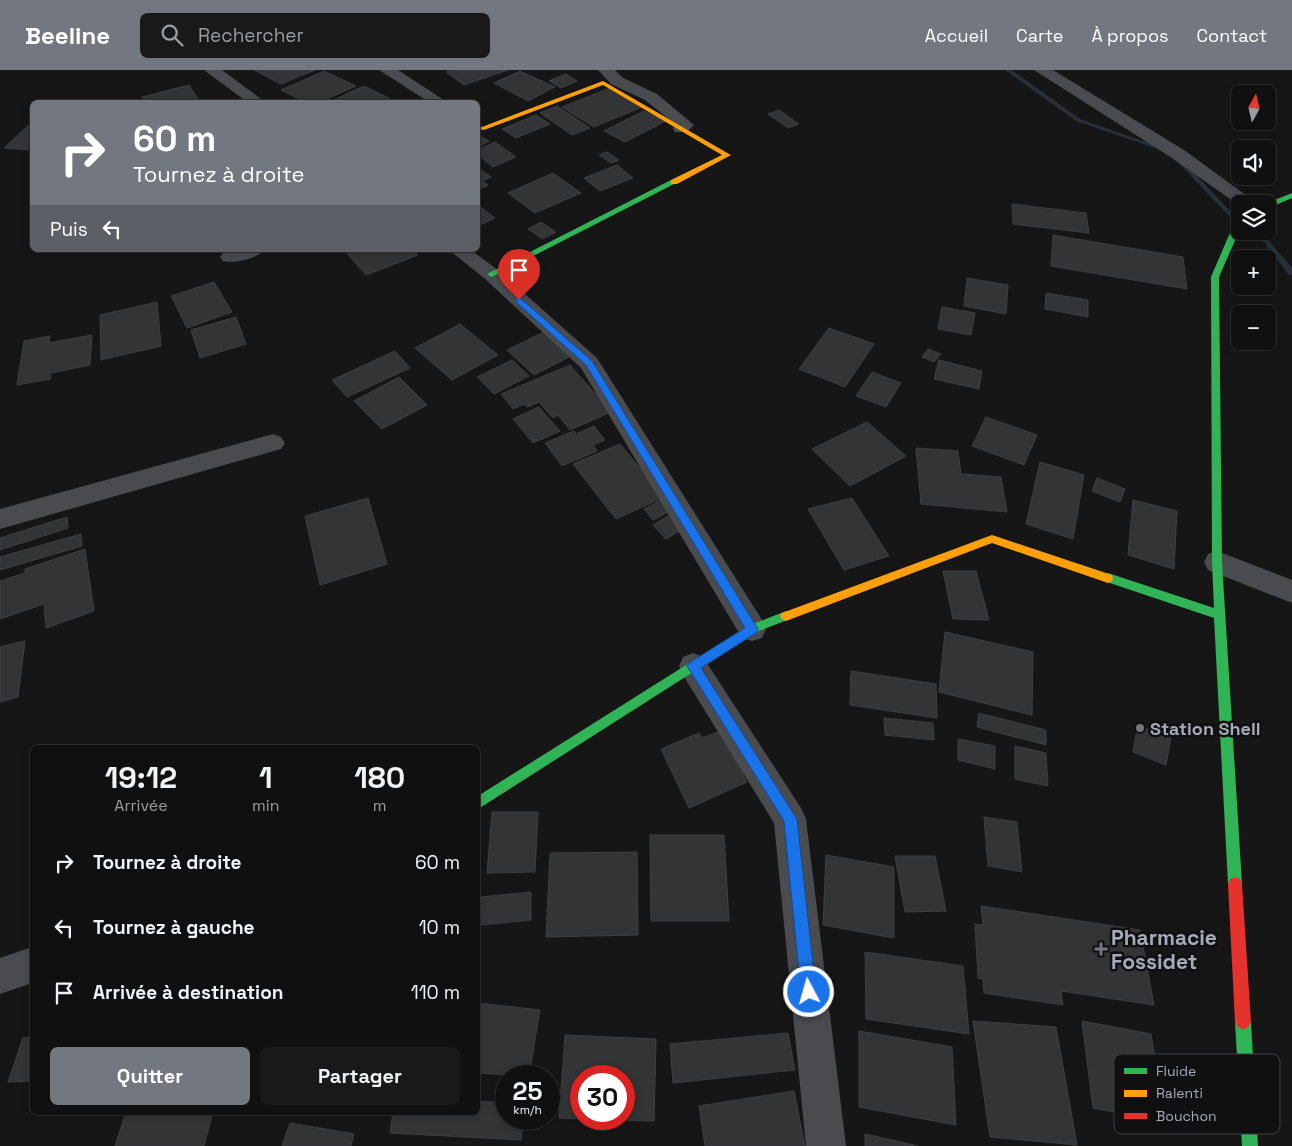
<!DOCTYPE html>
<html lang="fr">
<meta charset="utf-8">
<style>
:root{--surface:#101010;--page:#191919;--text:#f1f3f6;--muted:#9c9d9f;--line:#303030;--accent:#73777f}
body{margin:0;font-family:"Space Grotesk",sans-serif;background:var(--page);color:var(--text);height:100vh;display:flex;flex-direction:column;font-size:19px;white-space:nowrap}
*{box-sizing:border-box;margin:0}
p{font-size:16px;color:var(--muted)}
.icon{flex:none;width:28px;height:28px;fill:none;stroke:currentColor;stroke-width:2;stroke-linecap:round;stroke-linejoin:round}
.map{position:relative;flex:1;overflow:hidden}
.panel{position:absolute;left:30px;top:675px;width:450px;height:370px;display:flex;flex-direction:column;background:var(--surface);border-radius:8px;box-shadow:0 2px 8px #0003,0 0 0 1px var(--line)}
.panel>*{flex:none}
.banner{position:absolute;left:30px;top:30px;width:450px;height:152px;border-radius:8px;box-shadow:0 2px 8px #0003,0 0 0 1px var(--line);background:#73777f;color:#fff;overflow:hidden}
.needle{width:32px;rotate:8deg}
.fabs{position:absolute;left:1231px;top:15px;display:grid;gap:10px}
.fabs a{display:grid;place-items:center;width:45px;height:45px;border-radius:8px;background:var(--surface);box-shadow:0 2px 8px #0003,0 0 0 1px var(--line);font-size:25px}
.speed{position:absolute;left:495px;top:995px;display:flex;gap:10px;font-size:25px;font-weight:700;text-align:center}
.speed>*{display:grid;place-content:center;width:65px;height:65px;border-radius:50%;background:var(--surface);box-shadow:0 2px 8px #0003,0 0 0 1px var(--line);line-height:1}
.speed small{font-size:12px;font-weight:400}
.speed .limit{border:8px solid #d22;background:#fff;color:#111}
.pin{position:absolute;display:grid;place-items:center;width:42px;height:42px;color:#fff;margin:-51px -21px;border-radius:50% 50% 50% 0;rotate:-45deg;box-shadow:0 0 5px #0007}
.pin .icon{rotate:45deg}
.me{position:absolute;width:55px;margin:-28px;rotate:354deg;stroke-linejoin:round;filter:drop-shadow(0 0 4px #0008)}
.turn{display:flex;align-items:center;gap:18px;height:105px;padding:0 20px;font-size:22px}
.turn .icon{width:65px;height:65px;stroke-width:2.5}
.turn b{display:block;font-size:35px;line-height:42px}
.then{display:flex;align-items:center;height:48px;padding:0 20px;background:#0003;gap:10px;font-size:19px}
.eta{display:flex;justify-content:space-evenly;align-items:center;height:85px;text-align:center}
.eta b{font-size:30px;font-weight:600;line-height:35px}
.action{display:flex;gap:10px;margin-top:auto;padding:10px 20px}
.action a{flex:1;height:58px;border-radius:8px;background:var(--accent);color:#fff;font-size:20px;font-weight:600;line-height:58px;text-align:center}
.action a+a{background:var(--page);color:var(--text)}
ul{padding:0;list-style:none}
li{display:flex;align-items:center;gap:15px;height:65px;padding:0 20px}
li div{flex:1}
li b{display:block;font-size:19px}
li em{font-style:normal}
header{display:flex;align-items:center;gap:30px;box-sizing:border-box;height:70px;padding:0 25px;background:var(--accent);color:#fff}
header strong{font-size:24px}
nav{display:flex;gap:28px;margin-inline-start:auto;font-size:18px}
.search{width:350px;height:45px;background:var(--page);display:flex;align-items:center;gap:12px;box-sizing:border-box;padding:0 18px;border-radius:8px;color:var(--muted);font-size:19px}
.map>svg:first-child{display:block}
</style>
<header>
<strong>Beeline</strong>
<div class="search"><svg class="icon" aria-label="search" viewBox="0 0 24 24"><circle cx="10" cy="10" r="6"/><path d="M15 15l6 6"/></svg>Rechercher</div>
<nav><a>Accueil</a><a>Carte</a><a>À propos</a><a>Contact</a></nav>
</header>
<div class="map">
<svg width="1292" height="1076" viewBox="0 0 1292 1076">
<rect width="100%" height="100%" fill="#161616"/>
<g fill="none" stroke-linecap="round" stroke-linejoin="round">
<path fill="#273039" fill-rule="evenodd" d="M1005,0H1012L1080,49L1166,79L1161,80L1076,51Z
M1175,87H1179L1232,143L1240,148V153L1228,145L1175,89Z
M1252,161H1260L1264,165L1292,198V205H1289L1260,167Z"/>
</g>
<path fill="#333436" stroke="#3e3f42" d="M254,0H315L281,14Z
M451,0H508L464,15L446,2Z
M324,1L356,16L320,32H305L281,20Z
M520,1L555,17L528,31L494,13Z
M566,4L577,11L561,18L549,11Z
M189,15L200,32H145L142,27Z
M364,16L396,32H329Z
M610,18L642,37L594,57L562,37Z
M557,36L590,58L572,65L540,43Z
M779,40L799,54L788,58L768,44Z
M644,41L666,51L625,72L604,61Z
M536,45L550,54L516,68L502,59Z
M32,52V80L4,78Z
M478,65L489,71L478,77Z
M495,72L516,87L493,97L478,85V80Z
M607,82L619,90L611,93L599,85Z
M617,95L633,108L600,121L584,108Z
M478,98L491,107L482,111L488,115L478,120Z
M553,103L581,123L535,143L508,123Z
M1012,134L1086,143L1089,163L1013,154Z
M479,136L495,148L478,156V137Z
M541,152L556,162L543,169L528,159Z
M1053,165L1183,187L1187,219L1051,196Z
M344,180H413L418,185L366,205Z
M967,208L1008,215L1006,244L964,236Z
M214,212L232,242L187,258L171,226Z
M1046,223L1088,230V247L1045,239Z
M157,232L161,276L101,290L100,245Z
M942,237L975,243L971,265L938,259Z
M236,247L246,274L200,288L191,260Z
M460,254L498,285L452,310L415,278Z
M829,258L874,274L845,317L799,299Z
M546,261L573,285L534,305L507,280Z
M92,265L90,295L51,303L50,309L17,315L24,271L50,266L49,273Z
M928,279L941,284L934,292L922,287Z
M395,281L410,298L347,327L332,310Z
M512,290L529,306L494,324L477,307Z
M939,290L982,301L979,319L934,309Z
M570,295L611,342L570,360L558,345L553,348L539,332L527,337L524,334L513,339L501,324Z
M872,302L901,313L886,337L856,326Z
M399,307L427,335L382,359L354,331Z
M539,337L560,361L533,373L513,349Z
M986,347L1037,365L1024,395L972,376Z
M867,352L906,386L850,416L812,379Z
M594,356L605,370L593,375L597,381L562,396L545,373L574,361L576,364Z
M620,374L664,427L616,449L573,394Z
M916,378L958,381L961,404L1001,407L1007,442L921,434Z
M1040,392L1084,405L1073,469L1026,454Z
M1097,408L1125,419L1120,432L1092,421Z
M368,428L387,494L320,515L305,446Z
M665,428L674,439L653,450L644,439Z
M852,428L889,486L844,500L808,439Z
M1133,430L1177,441L1174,499L1128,485Z
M671,444L684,458L666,469L653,455Z
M67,447L68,458L0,480V468Z
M81,464L82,476L0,500V487Z
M85,479L94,541L46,558L44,534L0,549V511L25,503V499Z
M943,501H976L989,550L953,549Z
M945,562L1033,582L1032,645L939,622Z
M25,571L18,627L0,632V577Z
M851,601L936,614L937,648L850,635Z
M979,643L1046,660V675L977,657Z
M884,648L933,653L934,670L885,665Z
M1138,655L1171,668L1166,695L1133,682Z
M720,661L747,712L689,738L661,679L699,663L702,668Z
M958,669L995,676V699L958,690Z
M1015,676L1046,683L1048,716L1015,709Z
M492,742H538L535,802L487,803Z
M984,747L1017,752L1022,802L988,796Z
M650,765H724L729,851H651Z
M637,782L638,865L546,867L550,783Z
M826,785L894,797V868L823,855Z
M895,786H935L946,841L905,842Z
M531,822V850L480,855L481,827Z
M981,836L1140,860L1154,935L1061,921L1063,935L984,923L983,909L978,908L975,854L983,855Z
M865,882L963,896L969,964L866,949Z
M478,933L540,940L529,1006L478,1003Z
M973,951L1056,957L1077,1075L990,1067Z
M1082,951L1151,964L1165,1051L1093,1038Z
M859,961L952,977L956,1055L859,1037Z
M788,963L795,1000L673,1013L670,974Z
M565,965L656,969L654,1051L585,1049H624V1006H581V1049L559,1048Z
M32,967V1011L8,1012L23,968Z
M794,1021L805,1076H705L699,1036Z
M478,1031L506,1033V1049H523L521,1070L390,1063L393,1042H478Z
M126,1042H213L204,1076H115Z
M290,1053L354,1064L351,1076H282Z
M865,1064L918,1076H865Z"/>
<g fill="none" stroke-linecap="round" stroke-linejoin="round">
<path fill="#494b4f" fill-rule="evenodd" d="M204,0H222L265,32H247Z
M379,0H398L447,32H429Z
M598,0H615L623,8L657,24L694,55L687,62H675L673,58L675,54L645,30L611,14Z
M1034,0H1053L1184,80L1258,134H1240V136L1172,88Z
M233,180H264C257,189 233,194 223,191L220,187L223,183Z
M449,180H471L498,200L597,288L762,550L766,559L762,568L752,571L742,568L581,298L484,208Z
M273,364L281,367L285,373L281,379L0,459V439Z
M1217,481L1292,510V533L1208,500L1204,492L1208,484Z
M693,583L703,587L801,738L806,749L846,1076H806L774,753L683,605L679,596L683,587Z
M32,877V913L0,924V888Z"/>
<path fill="#30b455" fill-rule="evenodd" d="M671,110L678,112L494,206L491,207L487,204Z
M1292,123V128L1271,137H1268V134H1265Z
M1237,156H1240L1241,161L1237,166L1219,207L1222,492L1242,814L1240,819L1235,821L1230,819L1228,814L1214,548L1104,511L1103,508L1104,505L1108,503L1214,538L1212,492L1211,207L1229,165Z
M786,541L790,543L792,546L790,549L756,562L478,739V726L748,556Z
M1243,944L1248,947L1251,952L1258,1076H1242L1235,952L1238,947Z"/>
<path fill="#ff9f0a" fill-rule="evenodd" d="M603,11L729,84L731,85L677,114H671V110L722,85L603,15L484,60L478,59V55L482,57Z
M992,465L1112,505L1113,508L1112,511L1108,513L992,473L786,551L782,549L780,546L782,543Z"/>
<path fill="#e5322d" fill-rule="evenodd" d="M1235,807L1240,809L1242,814L1251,952L1248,957L1243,960L1238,957L1235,952L1228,814L1230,809Z"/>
</g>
<path fill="#1a73e8" stroke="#114b97" d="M519,227L592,291L758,559L756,563L701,598L797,749L816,922L814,927L809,930L804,927L801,922L784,751L687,596L689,593L745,558L586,295L516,232V228Z"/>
<g fill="#73777f" stroke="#101012" stroke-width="2">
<circle cx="1140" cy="658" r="5"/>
<path d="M1098.5 871.5h5v5h5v5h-5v5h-5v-5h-5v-5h5z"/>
</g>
<g text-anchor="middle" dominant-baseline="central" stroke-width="5" stroke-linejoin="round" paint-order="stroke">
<g font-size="18" font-weight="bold" fill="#a5abb8" stroke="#101012" text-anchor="start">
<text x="1150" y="658">Station Shell</text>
</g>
<g font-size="21" font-weight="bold" fill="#a5abb8" stroke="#101012" text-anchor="start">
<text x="1111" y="867">Pharmacie<tspan x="1111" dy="24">Fossidet</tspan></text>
</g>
</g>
<rect x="1114" y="984" width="166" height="80" rx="8" fill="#101012" stroke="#3d3e44" stroke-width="1"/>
<rect x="1124" y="998" width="23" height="6" fill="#30b455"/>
<rect x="1124" y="1020" width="23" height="7" fill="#ff9f0a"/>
<rect x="1124" y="1043" width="23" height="6" fill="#e5322d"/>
<g font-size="14" fill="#a5abb8">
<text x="1156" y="1006">Fluide</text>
<text x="1156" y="1028">Ralenti</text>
<text x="1156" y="1051">Bouchon</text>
</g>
</svg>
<div class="fabs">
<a><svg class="needle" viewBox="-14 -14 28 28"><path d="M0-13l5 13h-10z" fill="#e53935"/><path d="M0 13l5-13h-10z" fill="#9c9d9f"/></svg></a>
<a><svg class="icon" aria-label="sound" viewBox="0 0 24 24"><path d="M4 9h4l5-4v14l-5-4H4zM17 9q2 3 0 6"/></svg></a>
<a><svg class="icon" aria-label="layers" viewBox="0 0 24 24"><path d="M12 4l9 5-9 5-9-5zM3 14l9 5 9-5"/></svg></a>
<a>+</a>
<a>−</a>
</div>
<div class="speed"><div>25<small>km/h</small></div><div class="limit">30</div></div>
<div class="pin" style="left:519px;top:230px;background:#d93025"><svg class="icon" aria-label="arrive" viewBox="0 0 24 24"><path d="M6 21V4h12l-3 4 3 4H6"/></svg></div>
<svg class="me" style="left:809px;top:922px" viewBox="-20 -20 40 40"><circle r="17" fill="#1a73e8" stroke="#fff" stroke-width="3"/><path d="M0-11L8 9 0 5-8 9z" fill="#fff"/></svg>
<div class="banner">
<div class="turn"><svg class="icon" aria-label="right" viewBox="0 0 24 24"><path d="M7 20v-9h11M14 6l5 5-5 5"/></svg><div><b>60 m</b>Tournez à droite</div></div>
<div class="then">Puis<svg class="icon" aria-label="left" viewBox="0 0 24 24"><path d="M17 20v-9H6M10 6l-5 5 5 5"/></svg></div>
</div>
<section class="panel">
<div class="eta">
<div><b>19:12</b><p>Arrivée</p></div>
<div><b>1</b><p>min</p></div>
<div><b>180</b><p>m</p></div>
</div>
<ul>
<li><svg class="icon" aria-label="right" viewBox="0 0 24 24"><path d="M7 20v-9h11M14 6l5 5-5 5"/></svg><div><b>Tournez à droite</b></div><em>60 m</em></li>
<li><svg class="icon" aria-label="left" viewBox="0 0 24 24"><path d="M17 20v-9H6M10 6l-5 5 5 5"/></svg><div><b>Tournez à gauche</b></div><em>10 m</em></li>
<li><svg class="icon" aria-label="arrive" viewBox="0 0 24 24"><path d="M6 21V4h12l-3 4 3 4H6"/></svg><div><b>Arrivée à destination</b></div><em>110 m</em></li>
</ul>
<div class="action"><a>Quitter</a><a>Partager</a></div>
</section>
</div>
